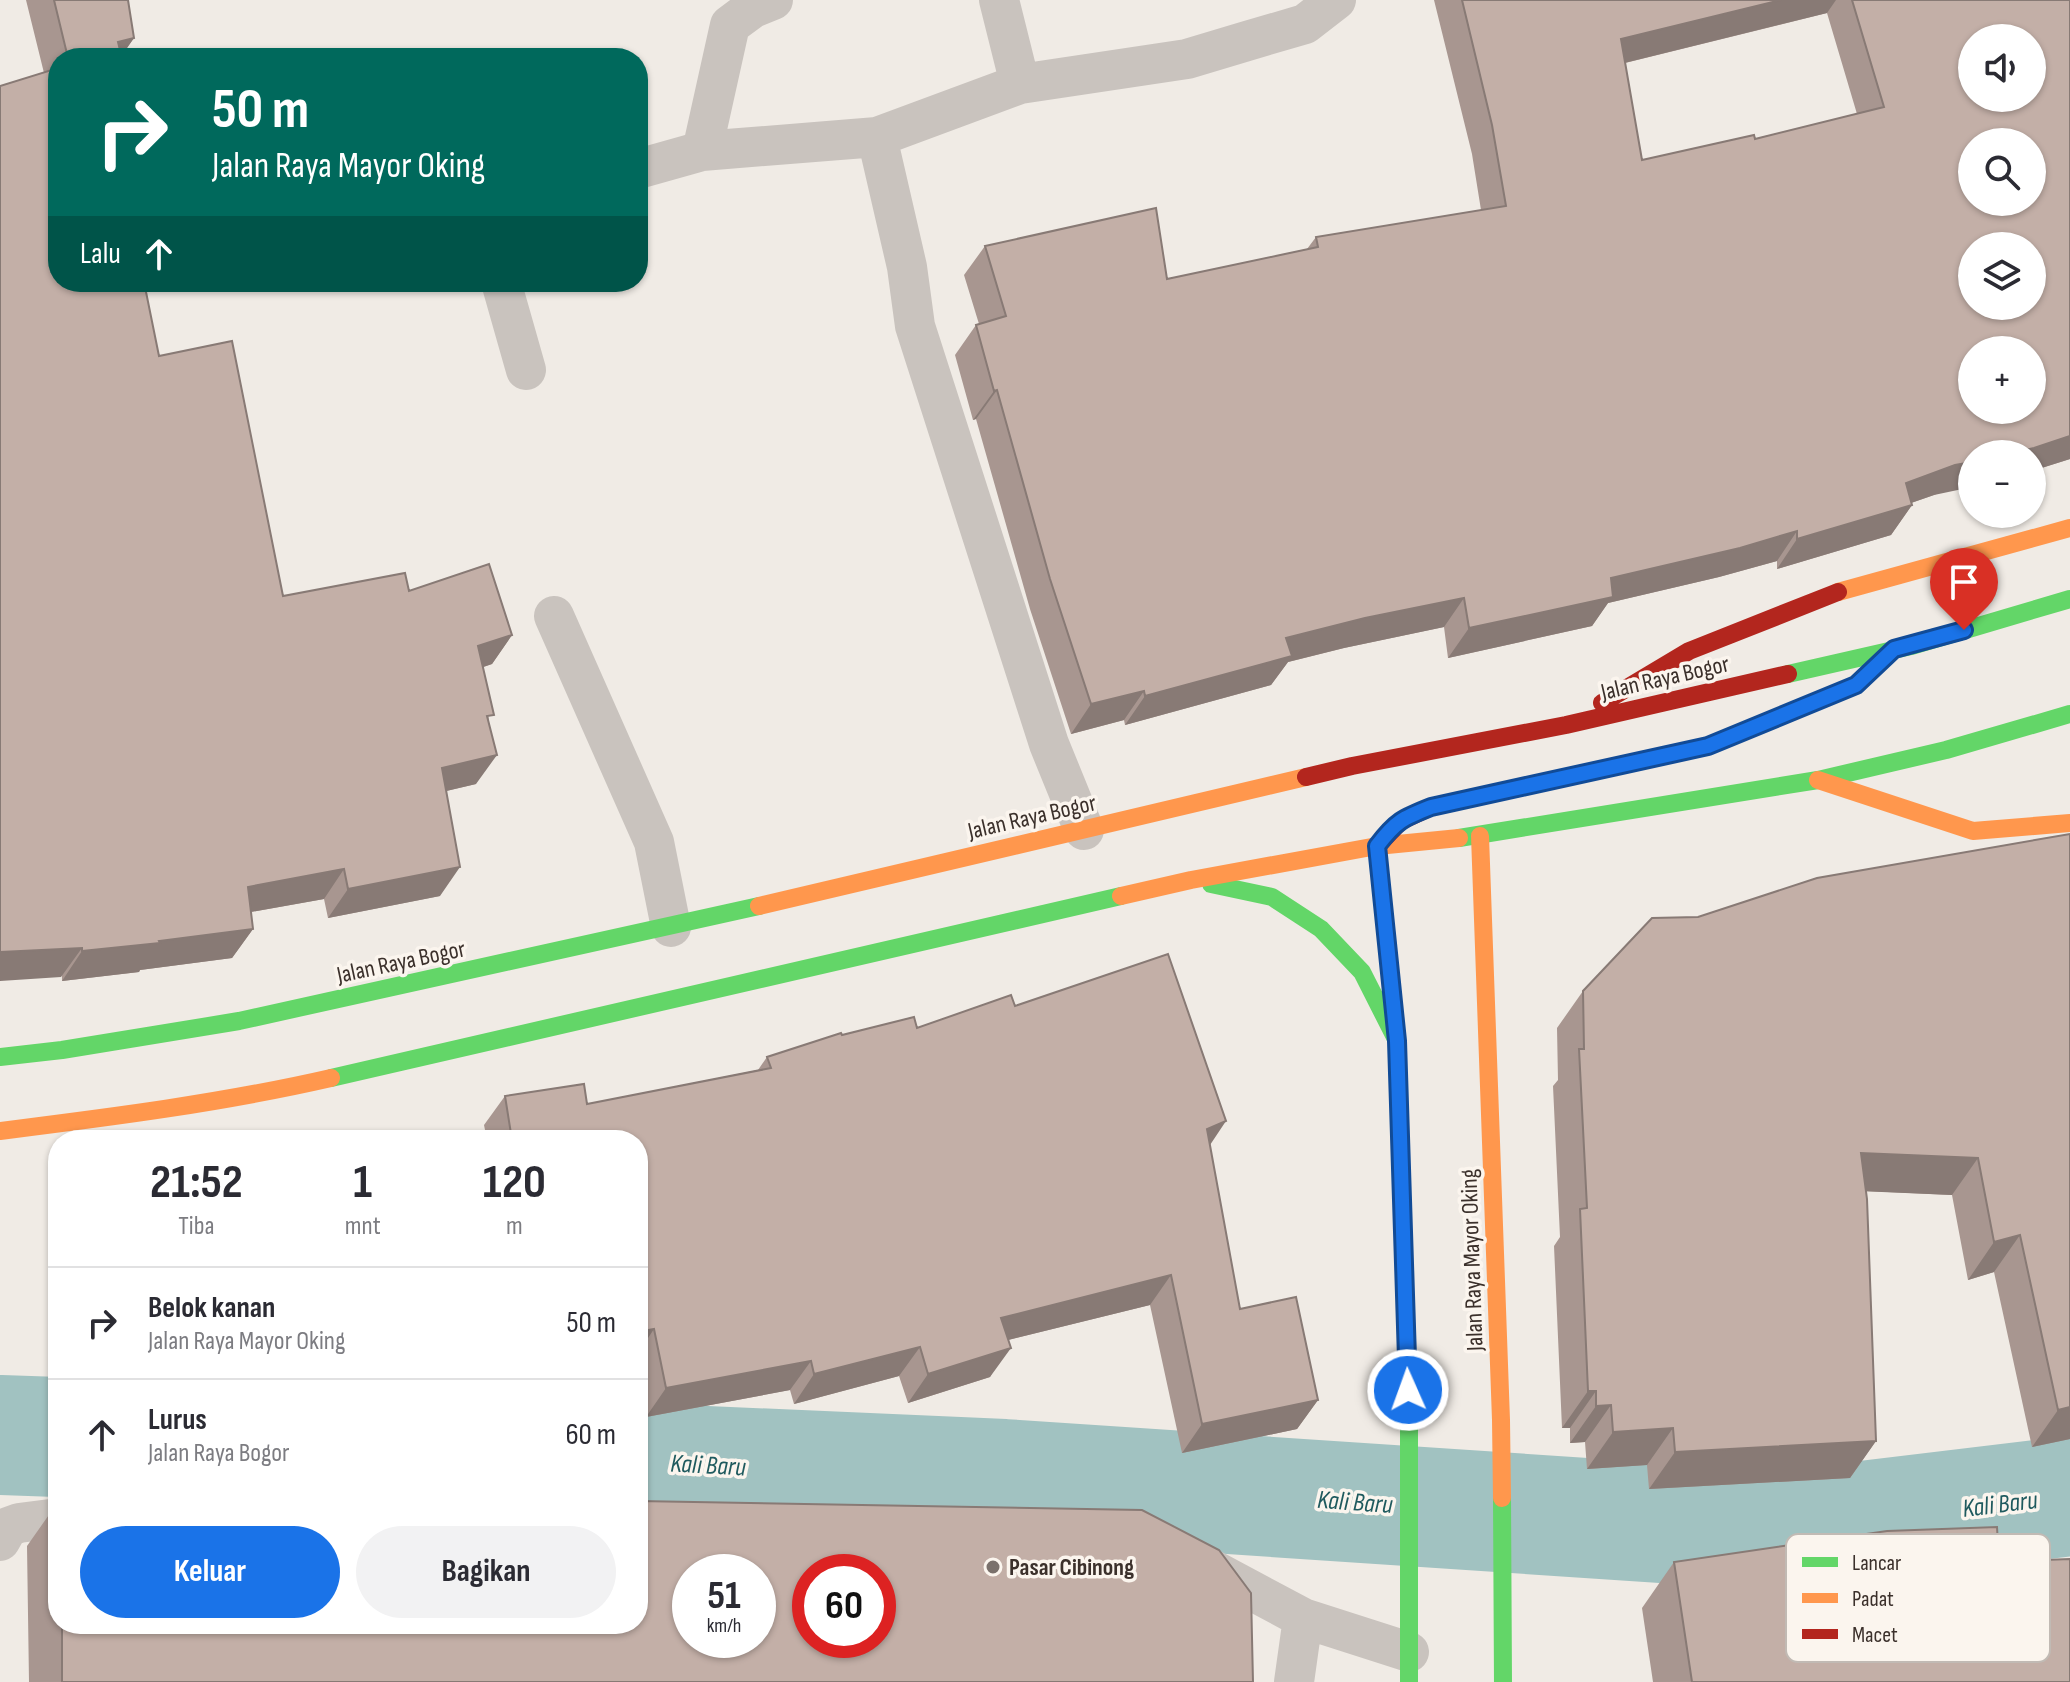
<!DOCTYPE html>
<html lang="id">
<meta charset="utf-8">
<style>
:root{--surface:#fff;--page:#f2f2f3;--text:#2b2b33;--muted:#7c7c81;--line:#e1e1e2;--accent:#1a73e8}
body{margin:0;font-family:"Sofia Sans Condensed",sans-serif;background:var(--page);color:var(--text);height:100vh;display:flex;flex-direction:column;font-size:30px;white-space:nowrap}
*{box-sizing:border-box;margin:0}
p{font-size:26px;color:var(--muted)}
.icon{flex:none;width:44px;height:44px;fill:none;stroke:currentColor;stroke-width:2;stroke-linecap:round;stroke-linejoin:round}
.map{position:relative;flex:1;overflow:hidden}
.panel{position:absolute;left:48px;top:1130px;width:600px;height:504px;display:flex;flex-direction:column;background:var(--surface);border-radius:32px;box-shadow:0 2px 6px #0004}
.panel>*{flex:none}
.hud{position:absolute;left:48px;top:48px;width:600px;height:244px;border-radius:32px;box-shadow:0 2px 6px #0004;background:#00695c;color:#fff;overflow:hidden}
.fabs{position:absolute;left:1958px;top:24px;display:grid;gap:16px}
.fabs a{display:grid;place-items:center;width:88px;height:88px;border-radius:50%;background:var(--surface);box-shadow:0 2px 6px #0004;font-size:40px}
.speed{position:absolute;left:672px;top:1554px;display:flex;gap:16px;font-size:40px;font-weight:700;text-align:center}
.speed>*{display:grid;place-content:center;width:104px;height:104px;border-radius:50%;background:var(--surface);box-shadow:0 2px 6px #0004;line-height:1}
.speed small{font-size:20px;font-weight:400}
.speed .limit{border:12px solid #d22;background:#fff;color:#111}
.pin{position:absolute;display:grid;place-items:center;width:68px;height:68px;color:#fff;margin:-82px -34px;border-radius:50% 50% 50% 0;rotate:-45deg;box-shadow:0 0 8px #0007}
.pin .icon{rotate:45deg}
.me{position:absolute;width:88px;margin:-44px;rotate:358deg;stroke-linejoin:round;filter:drop-shadow(0 0 6px #0008)}
.turn{display:flex;align-items:center;gap:28px;height:168px;padding:0 32px;font-size:36px}
.turn .icon{width:104px;height:104px;stroke-width:2.5}
.turn b{display:block;font-size:56px;line-height:68px}
.then{display:flex;align-items:center;height:76px;padding:0 32px;background:#0003;gap:16px;font-size:30px}
.eta{display:flex;justify-content:space-evenly;align-items:center;height:136px;text-align:center}
.eta b{font-size:48px;font-weight:700;line-height:56px}
.button{display:flex;gap:16px;margin-top:auto;padding:16px 32px}
.button a{flex:1;height:92px;border-radius:48px;background:var(--accent);color:#fff;font-size:32px;font-weight:700;line-height:92px;text-align:center}
.button a+a{background:var(--page);color:var(--text)}
ul{padding:0;list-style:none}
li{display:flex;align-items:center;gap:24px;height:112px;padding:0 32px;border-top:2px solid var(--line)}
li div{flex:1}
li b{display:block;font-size:30px}
li em{font-style:normal}
.map>svg:first-child{display:block}
</style>
<div class="map">
<svg width="2070" height="1682" viewBox="0 0 2070 1682">
<rect width="100%" height="100%" fill="#f0ebe5"/>
<g fill="none" stroke-linecap="round" stroke-linejoin="round">
<path stroke="#a1c2c1" stroke-width="120" d="M0,1435L58,1437
M638,1463L1004,1479L1780,1531L2070,1496"/>
<path stroke="#c9c3be" stroke-width="40" d="M999,0L1020,84
M702,151L877,137
M638,169L702,151L730,25L753,8L773,0
M501,282L526,370
M554,616L654,842L671,927
M1084,830L1049,744L915,326L907,267L877,137L1020,84L1187,59L1247,41L1305,24L1336,0
M0,1541L8,1527L19,1523L58,1518
M1200,1563L1303,1618L1409,1652
M1294,1682L1303,1618"/>
<path stroke="#63d668" stroke-width="18" d="M1788,674L1911,646L2070,599
M1662,756L1708,746L1856,685L1894,649
M1459,838L1818,780L1946,750L2070,714
M1211,884L1272,897L1321,929L1362,972L1397,1041
M1389,963L1397,1041L1409,1422V1682
M0,1057L62,1050L239,1021L759,906
M331,1078L1121,896
M1502,1498L1503,1682"/>
<path stroke="#ff974d" stroke-width="18" d="M1838,592L2070,528
M1818,780L1973,831L2070,823
M1480,836L1501,1420L1502,1498
M1121,896L1191,880L1377,846L1459,838
M759,906L1306,777
M0,1131C111,1117 222,1103 331,1078"/>
<path stroke="#b3261e" stroke-width="18" d="M1602,703L1689,651L1838,592
M1306,777L1352,766L1566,725L1788,674
M1389,963L1377,846L1401,821L1431,807L1662,756"/>
</g>
<path fill="#a89690" fill-rule="evenodd" d="M26,0H128L134,38L121,56L122,58H58V282L159,356L283,596L409,591L512,635L492,664L483,667L489,722L476,784L446,791L440,896L328,918L324,899L251,912L253,929L232,958L140,970L139,972L62,981L44,73Z
M1434,0H2070V459L2032,471V454L1934,495L1911,503L1912,505L1891,535L1777,569V561L1719,577L1608,603L1592,626L1448,658L1444,627L1344,648L1288,662L1271,685L1125,725L1124,720L1071,734L1030,609L976,419L973,420L955,355L976,325L979,324L964,275L985,246L1167,279L1307,249L1316,237L1481,210L1472,154ZM1827,13L1857,114L1755,139L1642,160L1625,63Z
M2070,834V1439L2032,1447L1994,1272L1968,1280L1952,1195L1866,1191L1876,1441L1850,1478L1649,1489L1647,1465L1587,1469L1585,1442L1570,1443V1428H1562L1554,1246L1560,1237L1553,1086L1558,1080L1557,1028L1583,991L1698,917Z
M1015,1006L1210,1145L1240,1309L1318,1400L1297,1429L1182,1453L1150,1305L1008,1340L990,1377L908,1403L899,1376L794,1404L790,1390L646,1417L638,1379V1140H487L484,1125L505,1096L587,1104L758,1070L767,1057L842,1035L917,1028Z
M58,1502V1624H638L1253,1682H29L27,1546Z
M1674,1562H1999L2070,1682H1653L1642,1608Z"/>
<path fill="#887a75" d="M1781,0H1836L1827,13L1600,69L1621,39Z
M134,38L120,58L118,42Z
M997,390L976,419L973,420L994,391Z
M2070,436V459L2032,471V454H2008Z
M1972,462V487L1934,495L1885,512L1906,483L1955,465Z
M1912,505L1891,535L1777,569L1797,539Z
M1797,531L1777,561L1719,577L1608,603L1592,626L1448,658L1469,628L1611,578Z
M1464,598L1444,627L1344,648L1288,662L1271,685L1125,725L1145,696L1286,638L1365,618Z
M512,635L492,664L457,676L478,646Z
M1144,691L1124,720L1071,734L1091,704Z
M497,755L476,784L421,797L442,768Z
M460,867L440,896L328,918L348,889Z
M344,869L324,899L228,916L248,887Z
M253,929L232,958L140,970L139,972L62,981L82,951Z
M82,948L61,977L0,981V952Z
M1226,1121L1206,1151L1207,1129Z
M1861,1153L1978,1158L1952,1195L1835,1190Z
M2020,1235L1994,1272L1968,1280L1994,1242Z
M1171,1275L1150,1305L980,1347L1001,1318Z
M654,1329L638,1353V1332Z
M920,1347L899,1376L794,1404L814,1374Z
M1011,1348L990,1377L908,1403L928,1374Z
M811,1361L790,1390L646,1417L666,1388Z
M1588,1391H1596L1570,1428H1562Z
M1318,1400L1297,1429L1182,1453L1202,1424Z
M1611,1405L1585,1442L1570,1443L1596,1406Z
M2070,1407V1439L2032,1447L2058,1410Z
M1673,1428L1647,1465L1587,1469L1613,1432Z
M1876,1441L1850,1478L1649,1489L1675,1452Z"/>
<path fill="#c3afa7" stroke="#887a75" stroke-width="2" fill-rule="evenodd" d="M54,0H128L134,38L118,42L122,58H68Z
M1462,0H1781L1621,39L1642,160L1754,135L1755,139L1884,107L1852,0H2070V436L2034,448L2008,454H1972V462L1955,465L1906,483L1912,505L1797,539V531L1740,548L1611,578L1613,597L1469,628L1464,598L1365,618L1286,638L1292,656L1145,696L1144,691L1091,704L1050,579L997,390L994,391L976,325L1006,316L985,246L1156,208L1167,279L1318,247L1316,237L1506,206L1492,125ZM1972,38H2032V98H1972ZM1972,142H2032V202H1972ZM1972,246H2032V306H1972ZM1972,350H2032V410H1972Z
M58,68V282H144L159,356L232,341L283,596L405,573L409,591L489,564L512,635L478,646L494,715L487,716L497,755L442,768L460,867L348,889L344,869L248,887L253,929L159,941L160,943L82,951V948L0,952V86Z
M2070,834V1407L2058,1410L2020,1235L1994,1242L1978,1158L1861,1153L1867,1199L1876,1441L1675,1452L1673,1428L1613,1432L1611,1405L1596,1406V1391H1588L1580,1209L1587,1208L1579,1049H1584L1583,991L1652,918L1698,917L1817,878Z
M1168,954L1226,1121L1207,1129L1240,1309L1296,1297L1318,1400L1202,1424L1171,1275L1001,1318L1011,1348L928,1374L920,1347L814,1374L811,1361L666,1388L654,1329L638,1332V1140H512L505,1096L584,1084L587,1104L771,1068L767,1057L841,1033L842,1035L914,1017L917,1028L1011,995L1015,1006Z
M638,1501L1142,1510L1219,1550L1251,1593L1253,1682H62V1624H638ZM690,1572H758V1640H690ZM810,1572H878V1640H810Z
M1997,1527L1999,1562L2070,1559V1682H1692L1674,1562L1887,1531Z"/>
<g fill="none" stroke-linecap="round" stroke-linejoin="round">
<g stroke="#114b97" stroke-width="20">
<path id="route" d="M1408,1390L1397,1041L1377,846C1396,821 1403,818 1431,807L1708,746L1856,685L1894,649L1964,630"/>
</g>
<use href="#route" stroke="#1a73e8" stroke-width="14"/>
</g>
<circle fill="#7a716c" stroke="#fbf5ee" stroke-width="3" cx="993" cy="1567" r="8"/>
<g text-anchor="middle" dominant-baseline="central" stroke-width="7" stroke-linejoin="round" paint-order="stroke">
<g font-size="24" fill="#3b302b" stroke="#fbf5ee">
<text transform="translate(1665 678) rotate(-13)">Jalan Raya Bogor</text>
<text transform="translate(1032 817) rotate(-13)">Jalan Raya Bogor</text>
<text transform="translate(401 962) rotate(-12)">Jalan Raya Bogor</text>
<text transform="translate(1472 1260) rotate(-92)">Jalan Raya Mayor Oking</text>
</g>
<g font-size="24" font-weight="bold" fill="#3b302b" stroke="#fbf5ee" text-anchor="start">
<text x="1009" y="1567">Pasar Cibinong</text>
</g>
<g font-size="26" font-style="italic" fill="#1f5a5e" stroke="#fbf5ee">
<text transform="translate(708 1466) rotate(3)">Kali Baru</text>
<text transform="translate(1355 1503) rotate(4)">Kali Baru</text>
<text transform="translate(2000 1505) rotate(-7)">Kali Baru</text>
</g>
</g>
<rect x="1786" y="1534" width="264" height="128" rx="12" fill="#fbf5ee" stroke="#c1bab4" stroke-width="2"/>
<rect x="1802" y="1557" width="36" height="10" fill="#63d668"/>
<rect x="1802" y="1593" width="36" height="10" fill="#ff974d"/>
<rect x="1802" y="1629" width="36" height="10" fill="#b3261e"/>
<g font-size="22" fill="#3b302b">
<text x="1852" y="1570">Lancar</text>
<text x="1852" y="1606">Padat</text>
<text x="1852" y="1642">Macet</text>
</g>
</svg>
<div class="fabs">
<a><svg class="icon" aria-label="sound" viewBox="0 0 24 24"><path d="M4 9h4l5-4v14l-5-4H4zM17 9q2 3 0 6"/></svg></a>
<a><svg class="icon" aria-label="search" viewBox="0 0 24 24"><circle cx="10" cy="10" r="6"/><path d="M15 15l6 6"/></svg></a>
<a><svg class="icon" aria-label="layers" viewBox="0 0 24 24"><path d="M12 4l9 5-9 5-9-5zM3 14l9 5 9-5"/></svg></a>
<a>+</a>
<a>−</a>
</div>
<div class="speed"><div>51<small>km/h</small></div><div class="limit">60</div></div>
<div class="pin" style="left:1964px;top:630px;background:#d93025"><svg class="icon" aria-label="arrive" viewBox="0 0 24 24"><path d="M6 21V4h12l-3 4 3 4H6"/></svg></div>
<svg class="me" style="left:1408px;top:1390px" viewBox="-20 -20 40 40"><circle r="17" fill="#1a73e8" stroke="#fff" stroke-width="3"/><path d="M0-11L8 9 0 5-8 9z" fill="#fff"/></svg>
<div class="hud">
<div class="turn"><svg class="icon" aria-label="right" viewBox="0 0 24 24"><path d="M7 20v-9h11M14 6l5 5-5 5"/></svg><div><b>50 m</b>Jalan Raya Mayor Oking</div></div>
<div class="then">Lalu<svg class="icon" aria-label="ahead" viewBox="0 0 24 24"><path d="M12 20V5M6 11l6-6 6 6"/></svg></div>
</div>
<section class="panel">
<div class="eta">
<div><b>21:52</b><p>Tiba</p></div>
<div><b>1</b><p>mnt</p></div>
<div><b>120</b><p>m</p></div>
</div>
<ul>
<li><svg class="icon" aria-label="right" viewBox="0 0 24 24"><path d="M7 20v-9h11M14 6l5 5-5 5"/></svg><div><b>Belok kanan</b><p>Jalan Raya Mayor Oking</p></div><em>50 m</em></li>
<li><svg class="icon" aria-label="ahead" viewBox="0 0 24 24"><path d="M12 20V5M6 11l6-6 6 6"/></svg><div><b>Lurus</b><p>Jalan Raya Bogor</p></div><em>60 m</em></li>
</ul>
<div class="button"><a>Keluar</a><a>Bagikan</a></div>
</section>
</div>
